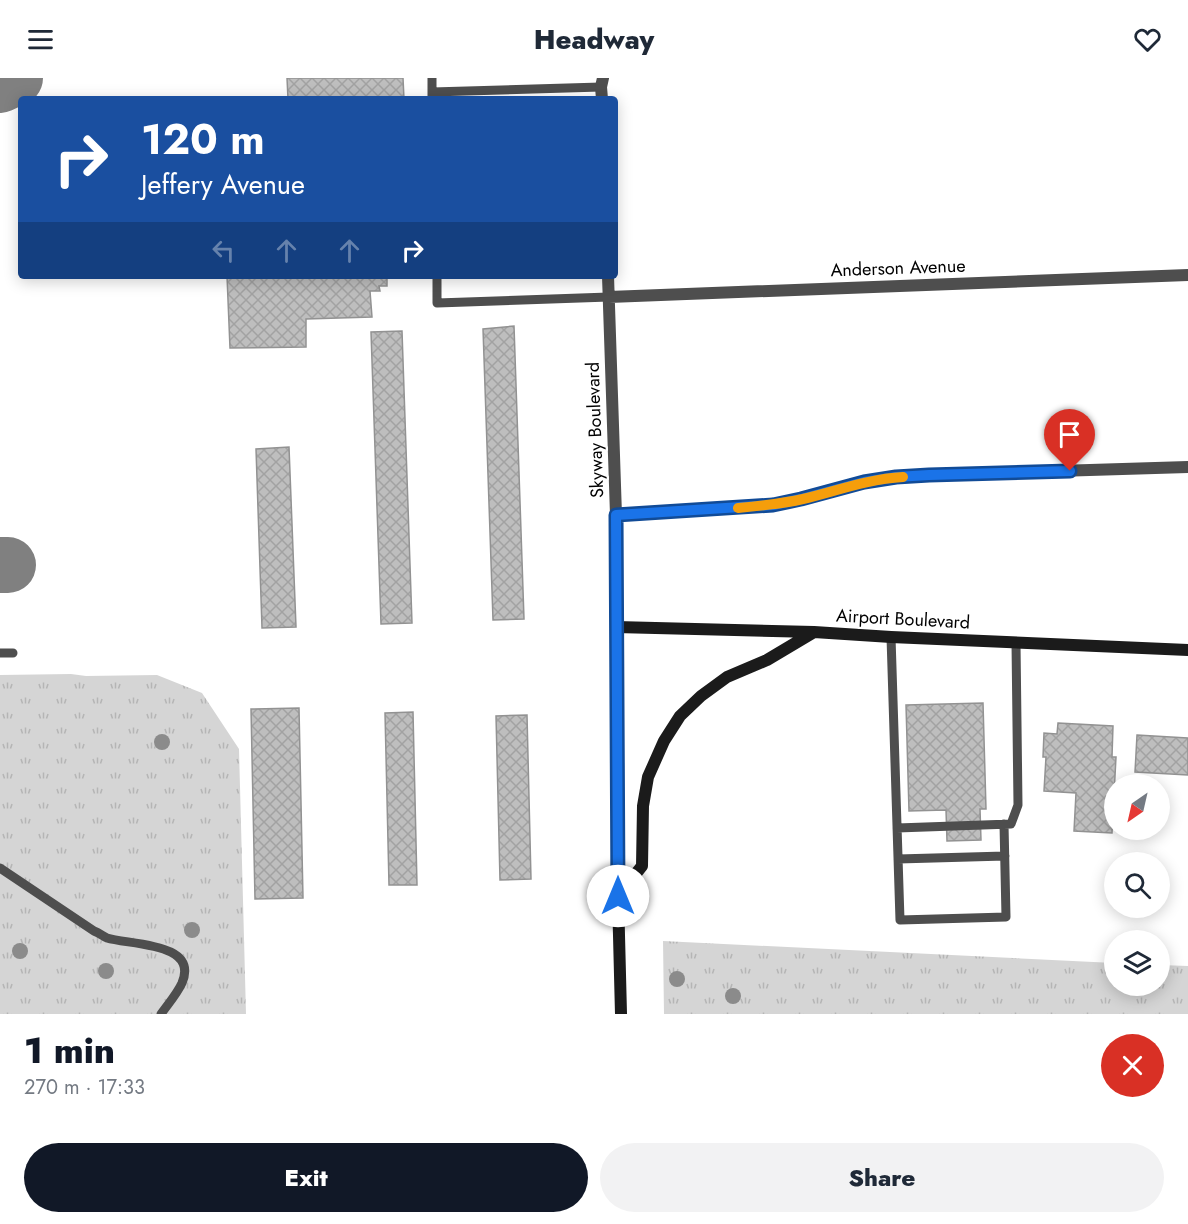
<!DOCTYPE html>
<meta charset="utf-8">
<style>
:root{--surface:#fff;--page:#f2f2f3;--text:#1f2937;--muted:#747a83;--accent:#111827}
body{margin:0;font-family:Jost,sans-serif;background:var(--page);color:var(--text);height:100vh;display:flex;flex-direction:column;font-size:22px;white-space:nowrap}
*{box-sizing:border-box;margin:0}
p{font-size:20px;color:var(--muted)}
.icon{flex:none;width:33px;height:33px;fill:none;stroke:currentColor;stroke-width:2;stroke-linecap:round;stroke-linejoin:round}
.map{position:relative;height:936px;overflow:hidden}
.side{display:flex;flex-direction:column;background:var(--surface);flex:1}
.side>*{flex:none}
.guide{position:absolute;left:18px;top:18px;width:600px;height:183px;border-radius:6px;box-shadow:0 3px 15px #0003;background:#1a4fa0;color:#fff;overflow:hidden}
.needle{width:39px;rotate:214deg}
.buttons{position:absolute;left:1104px;top:696px;display:grid;gap:12px}
.buttons a{display:grid;place-items:center;width:66px;height:66px;border-radius:50%;background:var(--surface);box-shadow:0 3px 15px #0003;font-size:30px}
.pin{position:absolute;display:grid;place-items:center;width:51px;height:51px;color:#fff;margin:-62px -26px;border-radius:50% 50% 50% 0;rotate:-45deg;box-shadow:0 0 6px #0007}
.pin .icon{rotate:45deg}
.me{position:absolute;width:66px;margin:-33px;rotate:0deg;stroke-linejoin:round;filter:drop-shadow(0 0 4px #0008)}
.turn{display:flex;align-items:center;gap:21px;height:126px;padding:0 24px;font-size:27px}
.turn .icon{width:78px;height:78px;stroke-width:2.5}
.turn b{display:block;font-size:42px;line-height:51px}
.lanes{display:flex;align-items:center;height:57px;padding:0 24px;background:#0003;justify-content:center;gap:30px;direction:ltr}
.lanes .off{opacity:.35}
.round{display:grid;place-items:center;flex:none;width:63px;height:63px;border-radius:32px;background:var(--page)}
.overview{display:flex;align-items:center;justify-content:space-between;height:102px;padding:0 24px}
h1{font-size:36px;font-weight:800;line-height:45px;color:var(--accent)}
.cta{display:flex;gap:12px;margin-top:auto;padding:12px 24px}
.cta a{flex:1;height:69px;border-radius:36px;background:var(--accent);color:#fff;font-size:24px;font-weight:800;line-height:69px;text-align:center}
.cta a+a{background:var(--page);color:var(--text)}
header{display:flex;justify-content:space-between;align-items:center;height:78px;padding:0 24px;background:var(--surface);font-size:27px;font-weight:800}
.map>svg:first-child{display:block}
</style>
<header><svg class="icon" aria-label="menu" viewBox="0 0 24 24"><path d="M4 6h16M4 12h16M4 18h16"/></svg>Headway<svg class="icon" aria-label="heart" viewBox="0 0 24 24"><path d="M12 20l-8-8c-3-5 5-10 8-4 3-6 11-1 8 4z"/></svg></header>
<div class="map">
<svg width="1188" height="936" viewBox="0 0 1188 936">
<defs>
<pattern id="grass-tufts" width="24" height="20" patternUnits="userSpaceOnUse" patternTransform="scale(1.5)"><rect width="24" height="20" fill="#d5d5d5"/><path d="M3 7l-1-3M5 7V3M7 7l1-3M15 17l-1-3M17 17v-4M19 17l1-3" fill="none" stroke="#b5b5b5"/></pattern>
<pattern id="building-cross-hatch" width="8" height="8" patternUnits="userSpaceOnUse" patternTransform="scale(1.5)"><rect width="8" height="8" fill="#bebebe"/><path d="M0 0l8 8M0 8l8-8" fill="none" stroke="#a2a2a2"/></pattern>
</defs>
<rect width="100%" height="100%" fill="#fff"/>
<path fill="url(#grass-tufts)" d="M71,596L86,598L157,597L202,615L239,671L246,936H0V597Z
M663,863L1114,885V908H1160V887L1188,888V936H664Z"/>
<g fill="none" stroke-linecap="round" stroke-linejoin="round">
<path stroke="#808080" stroke-width="56" d="M0,7L15,0
M0,487H8"/>
</g>
<path fill="url(#building-cross-hatch)" stroke="#929292" stroke-width="1.5" d="M287,0H403L404,21H288Z
M227,198H387V208H379L380,213H370L372,239L306,241V269L230,270Z
M514,248L524,541L493,542L483,251Z
M402,253L412,545L381,546L371,254Z
M289,369L296,549L262,550L256,371Z
M983,625L986,731H980L981,762L947,763L946,732L909,733L906,627Z
M299,630L303,820L255,821L251,631Z
M413,634L417,807H389L385,635Z
M527,637L531,801L500,802L496,638Z
M1058,645L1113,648L1112,679H1116L1112,755L1074,753L1076,715L1044,713L1046,679H1043L1044,655L1057,656Z
M1137,657L1188,660V697L1135,694Z"/>
<g fill="none" stroke-linecap="round" stroke-linejoin="round">
<path stroke="#4e4e4e" stroke-width="9" d="M432,0V21
M432,14L601,9
M437,198V225L609,219
M891,559L900,842L1006,839L1004,746
M0,575H13
M897,750L1011,746L1018,727L1016,565
M898,781L1005,778
M0,790L94,853C99,855 103,858 107,860C130,867 199,864 182,905C177,916 168,926 161,936"/>
<path stroke="#4e4e4e" stroke-width="12" d="M602,21L601,9L603,0
M608,198L616,437V549
M609,219L1188,197
M616,437L773,427L801,421L864,404L896,399L929,397L1188,389"/>
<path stroke="#1b1b1b" stroke-width="12" d="M618,818L642,788L643,728L648,699L664,663L680,638L701,618L727,599L767,582L814,554
M621,936L618,818L616,549L814,554L891,559L1188,572"/>
</g>
<g fill="#8b8b8b">
<circle cx="162" cy="664" r="8"/>
<circle cx="192" cy="852" r="8"/>
<circle cx="20" cy="873" r="8"/>
<circle cx="106" cy="893" r="8"/>
<circle cx="677" cy="901" r="8"/>
<circle cx="733" cy="918" r="8"/>
</g>
<g fill="none" stroke-linecap="round" stroke-linejoin="round">
<g stroke="#114b97" stroke-width="15">
<path id="route" d="M618,818L616,437L773,427L801,421L864,404L896,399L929,397L1070,393"/>
</g>
<use href="#route" stroke="#1a73e8" stroke-width="10"/>
<path stroke="#f59e0b" stroke-width="10" d="M738,430C760,428 781,426 803,421C836,413 868,401 903,399"/>
</g>
<g text-anchor="middle" dominant-baseline="central" stroke-width="4.5" stroke-linejoin="round" paint-order="stroke">
<g font-size="18" fill="#000" stroke="#fff">
<text transform="translate(898 190) rotate(-2)">Anderson Avenue</text>
<text transform="translate(595 352) rotate(-92)">Skyway Boulevard</text>
<text transform="translate(903 541) rotate(3)">Airport Boulevard</text>
</g>
</g>
</svg>
<div class="buttons">
<a><svg class="needle" viewBox="-14 -14 28 28"><path d="M0-13l5 13h-10z" fill="#e53935"/><path d="M0 13l5-13h-10z" fill="#747a83"/></svg></a>
<a><svg class="icon" aria-label="search" viewBox="0 0 24 24"><circle cx="10" cy="10" r="6"/><path d="M15 15l6 6"/></svg></a>
<a><svg class="icon" aria-label="layers" viewBox="0 0 24 24"><path d="M12 4l9 5-9 5-9-5zM3 14l9 5 9-5"/></svg></a>
</div>
<div class="pin" style="left:1070px;top:393px;background:#d93025"><svg class="icon" aria-label="arrive" viewBox="0 0 24 24"><path d="M6 21V4h12l-3 4 3 4H6"/></svg></div>
<svg class="me" style="left:618px;top:818px" viewBox="-20 -20 40 40"><circle r="19" fill="#fff"/><path d="M0-13L10 11 0 6-10 11z" fill="#1a73e8"/></svg>
<div class="guide">
<div class="turn"><svg class="icon" aria-label="right" viewBox="0 0 24 24"><path d="M7 20v-9h11M14 6l5 5-5 5"/></svg><div><b>120 m</b>Jeffery Avenue</div></div>
<div class="lanes"><svg class="icon off" aria-label="left" viewBox="0 0 24 24"><path d="M17 20v-9H6M10 6l-5 5 5 5"/></svg><svg class="icon off" aria-label="ahead" viewBox="0 0 24 24"><path d="M12 20V5M6 11l6-6 6 6"/></svg><svg class="icon off" aria-label="ahead" viewBox="0 0 24 24"><path d="M12 20V5M6 11l6-6 6 6"/></svg><svg class="icon" aria-label="right" viewBox="0 0 24 24"><path d="M7 20v-9h11M14 6l5 5-5 5"/></svg></div>
</div>
</div>
<section class="side">
<div class="overview"><div><h1>1 min</h1><p>270 m · 17:33</p></div><a class="round" style="background:#d93025;color:#fff"><svg class="icon" aria-label="close" viewBox="0 0 24 24"><path d="M6 6l12 12M18 6L6 18"/></svg></a></div>
<div class="cta"><a>Exit</a><a>Share</a></div>
</section>
